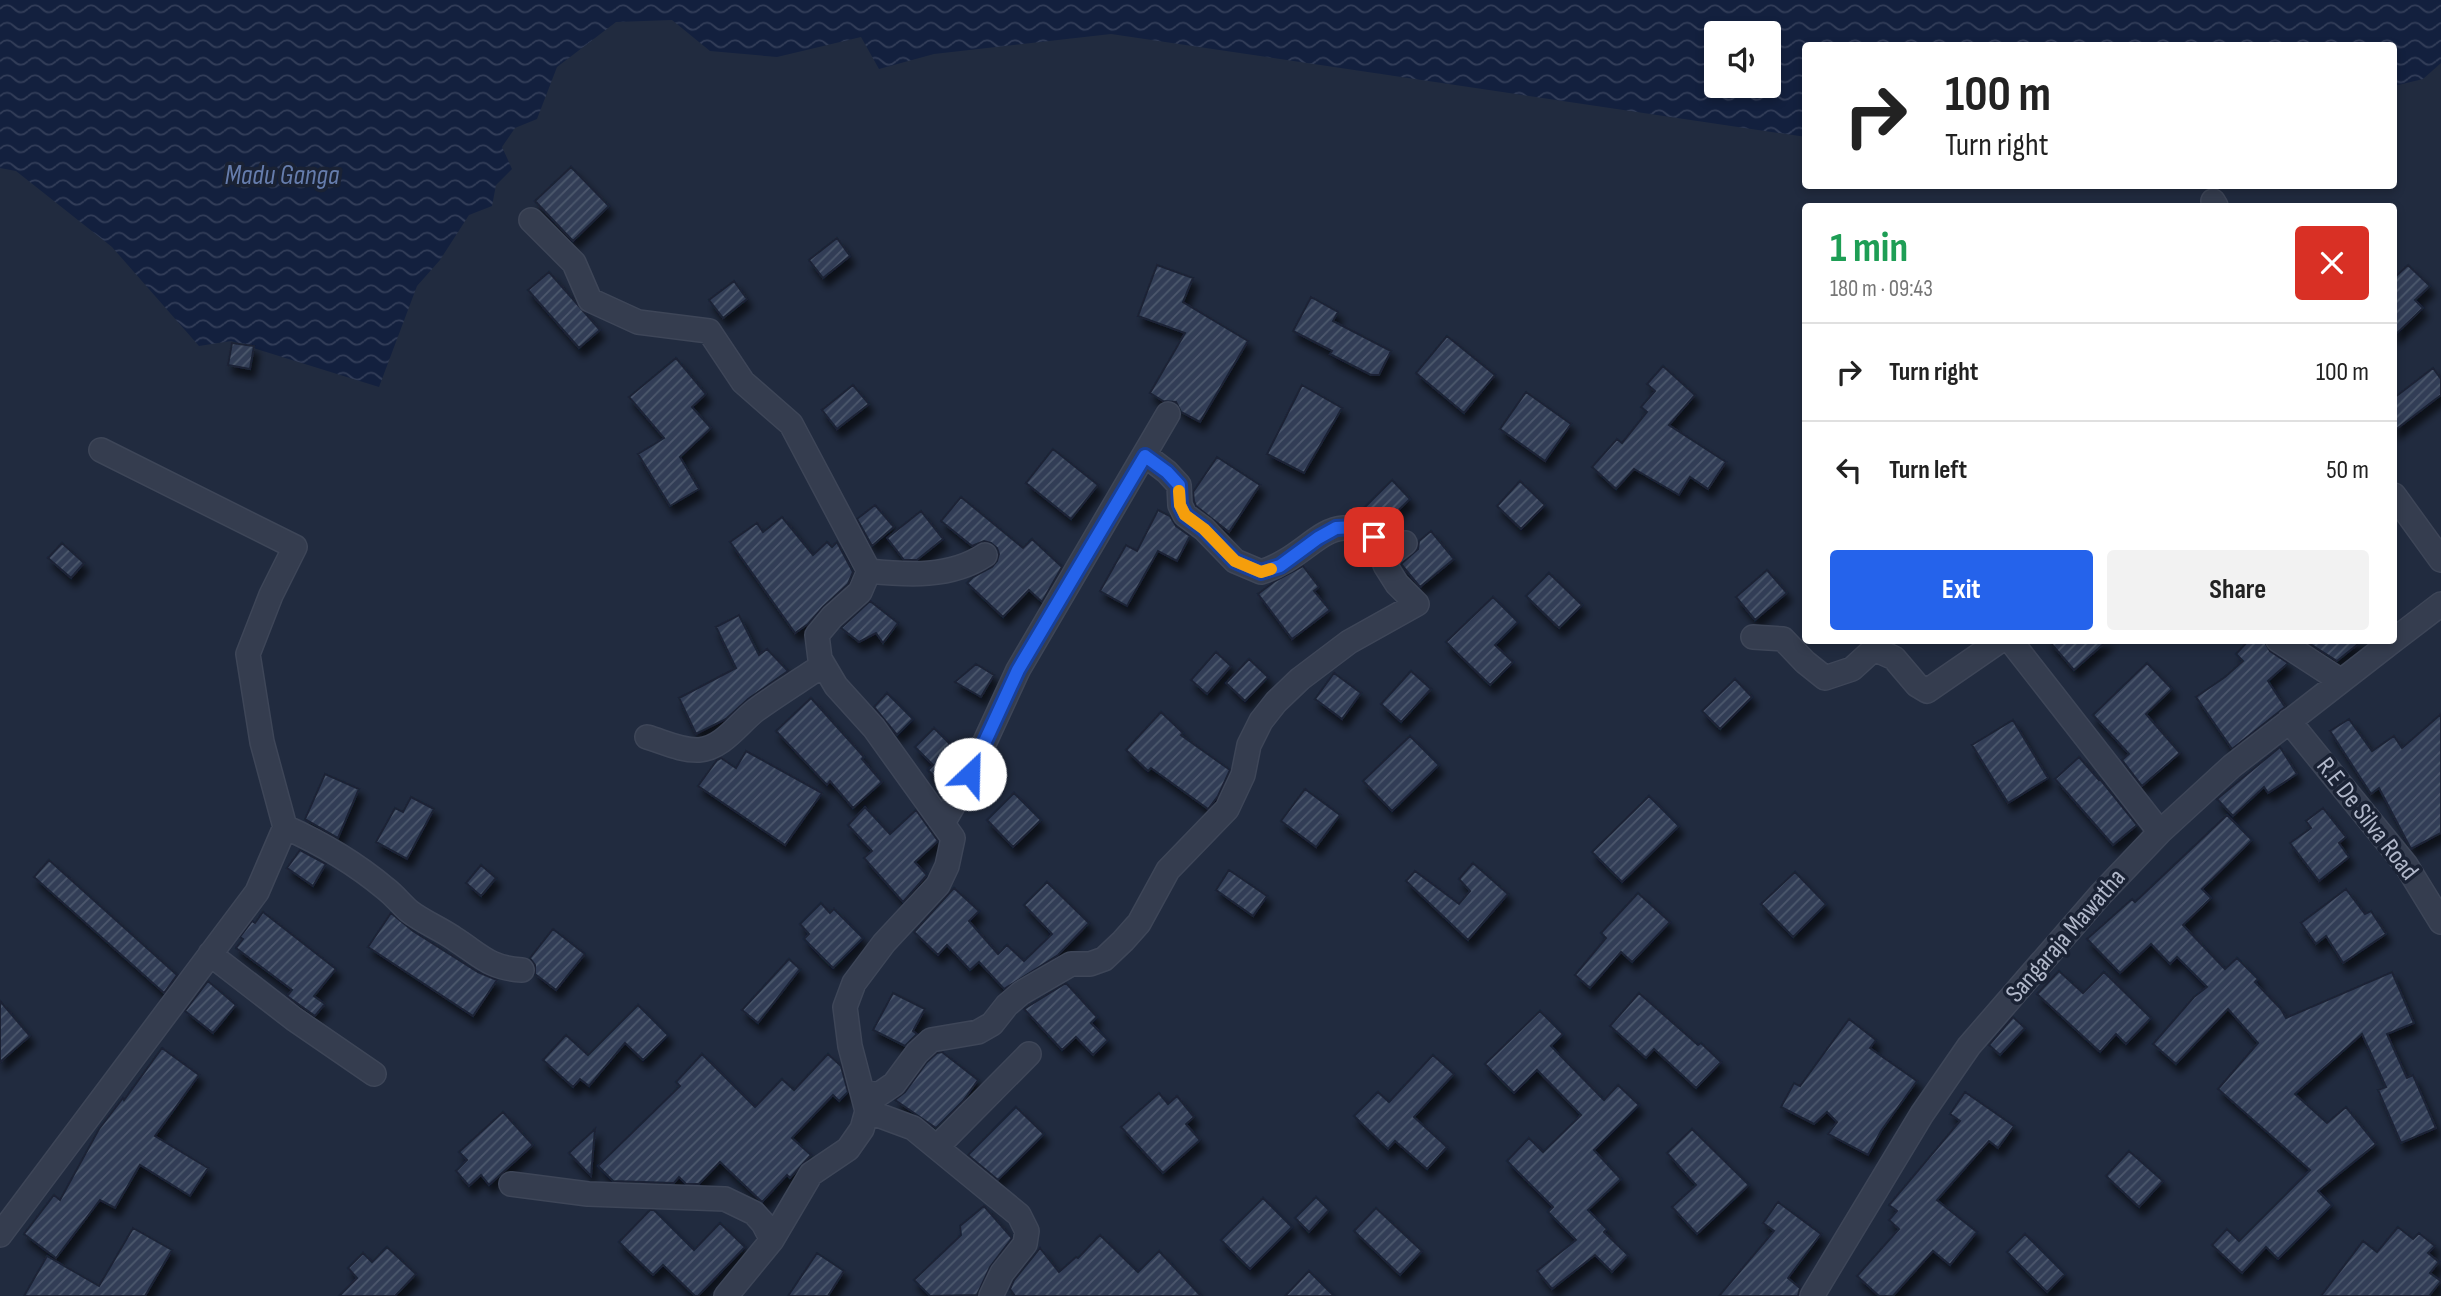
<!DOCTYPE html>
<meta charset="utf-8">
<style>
:root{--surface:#fff;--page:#f2f2f2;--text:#222;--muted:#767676;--line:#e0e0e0;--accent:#2563eb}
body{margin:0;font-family:"Sofia Sans Condensed",sans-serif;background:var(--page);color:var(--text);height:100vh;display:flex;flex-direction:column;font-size:26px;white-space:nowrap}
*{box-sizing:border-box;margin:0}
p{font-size:23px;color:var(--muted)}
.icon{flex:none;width:38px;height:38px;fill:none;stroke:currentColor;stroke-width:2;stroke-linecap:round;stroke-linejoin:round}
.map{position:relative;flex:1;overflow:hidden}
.drawer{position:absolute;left:1802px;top:203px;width:595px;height:441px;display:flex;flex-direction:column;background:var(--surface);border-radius:7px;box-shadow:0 4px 10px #0003}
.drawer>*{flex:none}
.guide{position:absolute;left:1802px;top:42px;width:595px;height:147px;border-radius:7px;box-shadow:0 4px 10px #0003;background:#fff;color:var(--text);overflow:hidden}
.tools{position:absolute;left:1704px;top:21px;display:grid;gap:14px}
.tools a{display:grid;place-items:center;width:77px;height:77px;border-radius:7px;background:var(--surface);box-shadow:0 4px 10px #0003;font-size:35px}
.pin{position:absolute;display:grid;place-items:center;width:60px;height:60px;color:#fff;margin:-30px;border-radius:14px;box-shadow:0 4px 10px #0006}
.me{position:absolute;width:77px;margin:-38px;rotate:24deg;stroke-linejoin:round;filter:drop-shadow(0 0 5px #0008)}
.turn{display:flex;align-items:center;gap:24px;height:147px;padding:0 28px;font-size:32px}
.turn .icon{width:91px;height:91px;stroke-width:2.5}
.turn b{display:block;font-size:49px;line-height:60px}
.round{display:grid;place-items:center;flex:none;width:74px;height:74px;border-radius:7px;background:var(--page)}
.summary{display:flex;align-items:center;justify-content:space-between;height:119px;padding:0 28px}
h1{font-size:42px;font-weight:700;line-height:52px;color:#1e9e55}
.primary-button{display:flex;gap:14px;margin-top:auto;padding:14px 28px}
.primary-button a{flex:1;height:80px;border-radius:7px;background:var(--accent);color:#fff;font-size:28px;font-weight:700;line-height:80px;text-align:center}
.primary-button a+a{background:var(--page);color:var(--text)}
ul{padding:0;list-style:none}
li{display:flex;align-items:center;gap:21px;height:98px;padding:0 28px;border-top:2px solid var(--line)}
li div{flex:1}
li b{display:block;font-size:26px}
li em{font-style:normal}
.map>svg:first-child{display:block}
</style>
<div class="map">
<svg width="2441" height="1296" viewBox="0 0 2441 1296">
<defs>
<pattern id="water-waves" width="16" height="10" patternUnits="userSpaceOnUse" patternTransform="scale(1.75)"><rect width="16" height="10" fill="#13203e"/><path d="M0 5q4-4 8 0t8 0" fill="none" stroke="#333e59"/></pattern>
<pattern id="building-hatch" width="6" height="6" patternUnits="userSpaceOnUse" patternTransform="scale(1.75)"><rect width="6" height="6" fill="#323e56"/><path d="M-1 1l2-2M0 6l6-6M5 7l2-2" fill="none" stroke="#4d586d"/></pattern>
<filter id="shadow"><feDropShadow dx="4.5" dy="8" stdDeviation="3.5" flood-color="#0009"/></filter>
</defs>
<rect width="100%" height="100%" fill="#212b3f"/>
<path fill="url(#water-waves)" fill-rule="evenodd" d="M0,0H2441V63L2423,79L2394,86V46H1806V137L1111,34L934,54L879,69L861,37L777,57L710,51L672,20L616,22L557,67L537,119L515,128L502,147L512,169L496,185L492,206L469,215L440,260L417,286L379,387L231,341L199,346L112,247L16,171L0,168ZM1717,33H1769V86H1717Z"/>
<path fill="url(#building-hatch)" stroke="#1c2436" stroke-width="2" filter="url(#shadow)" d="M571,167L609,206L573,241L535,201Z
M837,238L850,256L823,278L809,260Z
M1157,265L1193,278L1183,302L1248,341L1200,422L1181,412L1176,402L1163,401L1150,393L1185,333L1138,316Z
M2408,265L2430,286L2415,300L2423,308L2394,336V278Z
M549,272L600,330L579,348L528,290Z
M734,281L747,299L723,318L709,300Z
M1311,297L1338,312L1333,321L1391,351L1379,375H1371L1330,354L1332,351L1293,331Z
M1447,336L1495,375L1464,413L1416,373Z
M232,343L254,346L250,369L228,365Z
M676,358L706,394L692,407L711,428L680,457L699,489L670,506L638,454L664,438L629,397Z
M1663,366L1695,395L1669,425L1726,462L1708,489L1690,477L1679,495L1634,469L1616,489L1592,467L1617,439L1622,443L1647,412L1641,407L1655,391L1647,384Z
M2433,368L2441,379V395L2394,431V398Z
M853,385L869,404L837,429L822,410Z
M1302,385L1342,408L1304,473L1267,454Z
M1526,392L1571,424L1545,461L1500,429Z
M1053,449L1098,485L1071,519L1026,483Z
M1217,457L1260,485L1229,532L1196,506L1194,501L1193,492Z
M1392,480L1410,499L1381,527L1363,509Z
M1520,481L1545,505L1521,529L1497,506Z
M961,497L1023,548L1032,539L1062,567L1042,602L1029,590L1003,617L967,583L973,577L992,567L997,561L999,554L997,548L991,543L984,541L972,546L941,521Z
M875,505L894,527L872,546L857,519Z
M1158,510L1170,516L1176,526L1190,536L1177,561L1158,551L1127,606L1100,591L1126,545L1137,551Z
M921,511L943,539L917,560H904L887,538Z
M782,517L813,555L827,542L832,547L837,542L853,572L848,584L823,607L808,624L795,633L730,542L757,523L763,532Z
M1431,531L1454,559L1420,587L1401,564L1418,549L1419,541Z
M62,543L84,563L71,578L48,558Z
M1303,566L1319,587L1314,591L1330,610L1292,639L1258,594L1275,581Z
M1767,570L1787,593L1755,620L1736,597Z
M1549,573L1582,605L1559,628L1526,596Z
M1493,597L1518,622L1495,645L1513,662L1490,685L1446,642Z
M870,601L898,623L883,643L876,633L859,642L841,628Z
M739,615L759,655L767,649L788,671L748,699L726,719L696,734L679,698L736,668L716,627Z
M2048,640H2108L2074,670Z
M2249,640H2264L2270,651L2288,663L2268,681L2285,707L2232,749L2196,697L2225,677L2243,661L2236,654Z
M2304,640H2363L2337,661Z
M1216,652L1231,666L1207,694L1191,680Z
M1249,659L1268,677L1245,701L1226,683Z
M2147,663L2172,689L2146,714L2180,753L2142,786L2122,760L2129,754L2093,715Z
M976,664L994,675L981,697L955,682Z
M1411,671L1431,689L1401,722L1381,704Z
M1334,673L1361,693L1342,719L1315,699Z
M1735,679L1752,697L1720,729L1702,711Z
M887,693L913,719L897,735L874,707Z
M811,698L864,757L862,759L882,782L853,808L830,781L827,785L776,731Z
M1161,712L1183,733L1181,735L1230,770L1218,796L1208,809L1151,768L1148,771L1126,750Z
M2441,714V833L2411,849L2379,788L2371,794L2330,731L2349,719L2372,751L2394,736L2402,748Z
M2013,720L2048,778L2008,803L1972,745Z
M934,728L953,747L957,743L965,751L954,775L943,786L928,770L933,765L915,747Z
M1410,736L1439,765L1392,811L1363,781Z
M2280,747L2297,774L2268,793L2264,787L2233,816L2217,799Z
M746,751L822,793L785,845L698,786L717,760L721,758L736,768Z
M2079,757L2099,780L2100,779L2137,825L2113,845L2055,779Z
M325,774L359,789L338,838L305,819Z
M1305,789L1340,815L1316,847L1281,821Z
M1014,793L1041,820L1013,847L987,820Z
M1649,796L1679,826L1622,882L1592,852Z
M411,797L434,809L407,859L376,842L395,808L403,812Z
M865,807L890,834L916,810L938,841L915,862L927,875L903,902L864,858L872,851L848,825Z
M2323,808L2346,837L2339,843L2349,857L2319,881L2290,843L2311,828L2306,821Z
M2227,815L2252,840L2202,889L2211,898L2183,925L2225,969L2237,958L2258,979L2255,982L2281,1009L2286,1018L2392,972L2414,1023L2387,1034L2407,1078L2413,1075L2436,1128L2401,1143L2378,1090L2386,1087L2362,1034L2295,1094L2327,1123L2346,1107L2376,1144L2318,1191L2332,1205L2278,1259L2266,1247L2242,1273L2212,1245L2227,1229L2239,1241L2310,1170L2218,1089L2258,1043L2228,1009L2176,1064L2153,1044L2194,997L2207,987L2177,957L2170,964L2151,944L2120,973L2087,939L2132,899L2135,902Z
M300,850L326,864L313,886L287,868Z
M49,860L177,975L164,993L34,877Z
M1473,863L1508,894L1468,940L1406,881L1415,871L1459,904L1470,891L1459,879Z
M481,865L496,878L481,896L466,883Z
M1229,870L1267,896L1253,916L1216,890Z
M1795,872L1826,904L1793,937L1761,904Z
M1047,882L1089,923L1058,955L1004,989L979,962L970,970L947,945L938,955L914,932L954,888L979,911L969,921L998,954L1007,945L1024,961L1052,934L1024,905Z
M2346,889L2365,914L2371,911L2386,934L2343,963L2326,936L2316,944L2301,923Z
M1638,893L1670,922L1632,962L1621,952L1590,988L1575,975L1606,938L1601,933Z
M821,903L830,913L834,909L863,938L833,968L804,939L809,934L800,924Z
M263,912L336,969L314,996L325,1004L315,1016L287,996L292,990L236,948L243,939L240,937L252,921L255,923Z
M391,913L413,931L478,972L497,980L473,1016L368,947Z
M553,929L585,954L556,990L535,974V965L530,958Z
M789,959L800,969L758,1023L742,1010Z
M2059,971L2083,993L2104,972L2151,1018L2126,1044L2116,1034L2100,1052L2037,994Z
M208,981L236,1005L213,1033L185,1011Z
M1066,983L1097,1017L1091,1023L1108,1040L1093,1055L1076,1037L1062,1050L1024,1009Z
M893,993L925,1009L913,1031L917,1034L905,1046L873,1030Z
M1639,993L1698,1045L1701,1043L1721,1062L1696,1088L1654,1049L1646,1058L1610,1026Z
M0,1001L30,1036L0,1062Z
M638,1005L668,1035L643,1060L625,1043L589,1086L580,1079L573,1087L543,1060L566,1035L588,1055Z
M1540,1011L1563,1034L1551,1046L1604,1100L1618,1085L1639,1105L1594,1150L1621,1179L1588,1210L1607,1229L1604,1232L1628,1255L1612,1272L1595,1255L1552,1289L1537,1271L1576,1240L1548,1212L1553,1207L1507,1161L1529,1138L1543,1152L1581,1115L1537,1070L1514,1093L1485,1064Z
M2013,1017L2025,1028L2000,1055L1989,1045Z
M1849,1019L1876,1040L1870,1048L1917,1081L1881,1131L1868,1155L1828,1134L1837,1122L1827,1112L1814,1124L1781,1107L1794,1083L1800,1086Z
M162,1048L199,1075L155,1136L208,1168L190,1196L140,1165L115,1208L100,1200L56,1258L24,1234L54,1195L60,1200L99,1129L123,1098L124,1100Z
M942,1052L978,1080L963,1101L936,1128L895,1100L905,1092L927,1062L937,1053Z
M702,1054L755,1107L782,1079L794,1090L828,1054L841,1066L848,1092L839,1101L833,1095L792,1138L811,1155L790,1178L787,1175L762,1202L720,1162L699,1184H686L679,1177L674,1183L613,1181L598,1166L680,1086L676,1082Z
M1433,1055L1454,1074L1414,1117L1447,1147L1427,1169L1395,1141L1388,1149L1354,1116L1378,1092L1389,1102Z
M1965,1092L2014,1126L1998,1148L1989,1141L1937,1200L1977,1232L1950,1265L1933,1251L1893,1296H1879L1857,1276L1899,1229L1889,1220L1897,1211L1889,1205L1960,1121L1950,1114Z
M1159,1093L1168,1104L1177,1096L1194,1117L1186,1124L1200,1140L1163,1173L1121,1127Z
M1016,1107L1044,1134L998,1180L968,1155Z
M503,1112L533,1145L489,1185L481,1175L469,1186L456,1171L467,1160L459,1152Z
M595,1129L591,1176L569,1153Z
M1692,1129L1749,1185L1697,1234L1672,1207L1696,1185L1667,1153Z
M2129,1151L2163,1181L2139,1207L2106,1176Z
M1316,1197L1329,1210L1309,1232L1295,1218Z
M1263,1198L1292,1227L1250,1269L1221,1240Z
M1778,1202L1821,1234L1788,1278L1800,1288L1798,1296H1719L1774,1231L1763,1223Z
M984,1206L1012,1238L990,1267L977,1295L930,1296L914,1280L961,1235L960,1226Z
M1376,1208L1422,1251L1400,1275L1354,1231Z
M650,1210H654L694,1250L720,1223L745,1247L698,1296H695L663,1265L653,1275L619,1242Z
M2398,1227L2413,1239L2419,1233L2435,1246L2428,1253L2439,1262L2430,1273L2441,1281L2429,1296H2321L2363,1241L2377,1252Z
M133,1228L172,1250L145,1296H24L47,1256L99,1286Z
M2025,1234L2065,1274L2047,1292L2007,1252Z
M1100,1235L1138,1272L1159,1251L1201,1296H1015L1010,1289L1014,1280L1040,1248L1059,1272L1076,1257L1078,1258Z
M387,1247L416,1274L395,1296H339L357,1278L348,1268L363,1253L372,1262Z
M817,1253L844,1271L828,1296H788Z
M1309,1271L1334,1296H1285Z"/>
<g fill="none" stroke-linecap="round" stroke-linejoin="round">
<g stroke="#3e4658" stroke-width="26">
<path id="minor" d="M2213,201L2216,206
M531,220L574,263L590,300L638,322L709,331L743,382L791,424L869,571L860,592L832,617L817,635L820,659L836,686L874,728L953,838L947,866L938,885L884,943L854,983L845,1007L850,1046L867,1111L862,1129L848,1149L811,1174L772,1240L726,1296
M1145,455L1167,472L1179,485L1180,505L1185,515L1204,529L1235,561L1261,572C1319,554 1331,494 1391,554
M2394,495L2441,560
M869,571C907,575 951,578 985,555
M1753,637L1783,639L1805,662L1825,678L1852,669L1874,649L1894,658L1917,685L1927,691L2001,640
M2010,640L2160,832
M2278,640L2341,681
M2394,640L2441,604
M2289,721L2406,865L2441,922
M647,737C664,742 682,751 699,750C723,748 739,723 756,710C778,694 801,680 823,665
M943,823L964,787L1018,670L1168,414
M285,827C321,843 355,863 386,889C394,895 401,904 409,911C423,922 441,929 455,939C480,955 489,968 522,970
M210,954L294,1019L374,1074
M862,1091L878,1095L894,1084L917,1053L931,1040L978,1032L992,1024L1007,1005L1021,993L1071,964H1090L1104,959L1123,941L1139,923L1168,870L1227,809L1243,775L1249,745L1261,721L1276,702L1300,679L1349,642L1417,604L1397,584L1385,565L1391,554L1405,543
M867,1111L913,1128L1019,1215L1027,1231L1025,1244L1002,1273L991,1296
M937,1147L1029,1054
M511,1184L588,1194L725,1199L754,1213L763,1223L772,1240
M0,1235L257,892L285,827L262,742L248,654L271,595L295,547L101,450
M1812,1296L1922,1114L1969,1046L2101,894L2160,832L2232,766L2394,640"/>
</g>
<use href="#minor" stroke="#353d4f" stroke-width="23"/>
</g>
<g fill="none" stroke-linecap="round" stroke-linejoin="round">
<g stroke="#184099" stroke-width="18">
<path id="route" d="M970,774L1018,670L1145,456L1167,472L1179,485L1180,505L1185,515L1204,529L1235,561L1261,572L1280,566L1318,538L1336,528L1355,527L1374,537"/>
</g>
<use href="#route" stroke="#2563eb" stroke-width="12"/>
<path stroke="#f59e0b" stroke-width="12" d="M1179,491L1180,505L1185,515L1204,529L1235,561L1261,572L1271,569"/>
</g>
<g text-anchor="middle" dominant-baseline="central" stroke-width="7" stroke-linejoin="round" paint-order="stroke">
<g font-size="26" fill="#b1b8ca" stroke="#1a2234">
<text transform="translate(2367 819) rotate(52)">R.E De Silva Road</text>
<text transform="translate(2066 936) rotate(-49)">Sangaraja Mawatha</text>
</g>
<g font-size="28" font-style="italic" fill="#667dad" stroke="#1a2234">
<text x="282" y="175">Madu Ganga</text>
</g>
</g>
</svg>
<div class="tools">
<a><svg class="icon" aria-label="sound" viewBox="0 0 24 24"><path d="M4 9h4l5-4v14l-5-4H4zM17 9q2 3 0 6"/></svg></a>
</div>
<div class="pin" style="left:1374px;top:537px;background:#d93025"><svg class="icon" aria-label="arrive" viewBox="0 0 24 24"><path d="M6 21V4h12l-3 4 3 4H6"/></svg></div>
<svg class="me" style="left:970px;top:774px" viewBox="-20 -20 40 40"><circle r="19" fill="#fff"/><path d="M0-13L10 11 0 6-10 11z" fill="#2563eb"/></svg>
<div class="guide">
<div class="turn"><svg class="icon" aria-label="right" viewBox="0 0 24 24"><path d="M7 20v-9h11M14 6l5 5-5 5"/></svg><div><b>100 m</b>Turn right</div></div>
</div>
<section class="drawer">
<div class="summary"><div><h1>1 min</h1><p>180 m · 09:43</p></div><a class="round" style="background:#d93025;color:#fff"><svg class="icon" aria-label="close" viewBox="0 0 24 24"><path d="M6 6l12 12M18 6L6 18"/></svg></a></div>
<ul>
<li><svg class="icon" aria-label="right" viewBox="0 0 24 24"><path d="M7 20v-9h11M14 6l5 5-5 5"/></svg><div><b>Turn right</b></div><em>100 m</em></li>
<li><svg class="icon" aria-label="left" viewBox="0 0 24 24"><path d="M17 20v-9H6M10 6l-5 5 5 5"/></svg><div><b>Turn left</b></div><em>50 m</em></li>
</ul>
<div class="primary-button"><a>Exit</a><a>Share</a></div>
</section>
</div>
